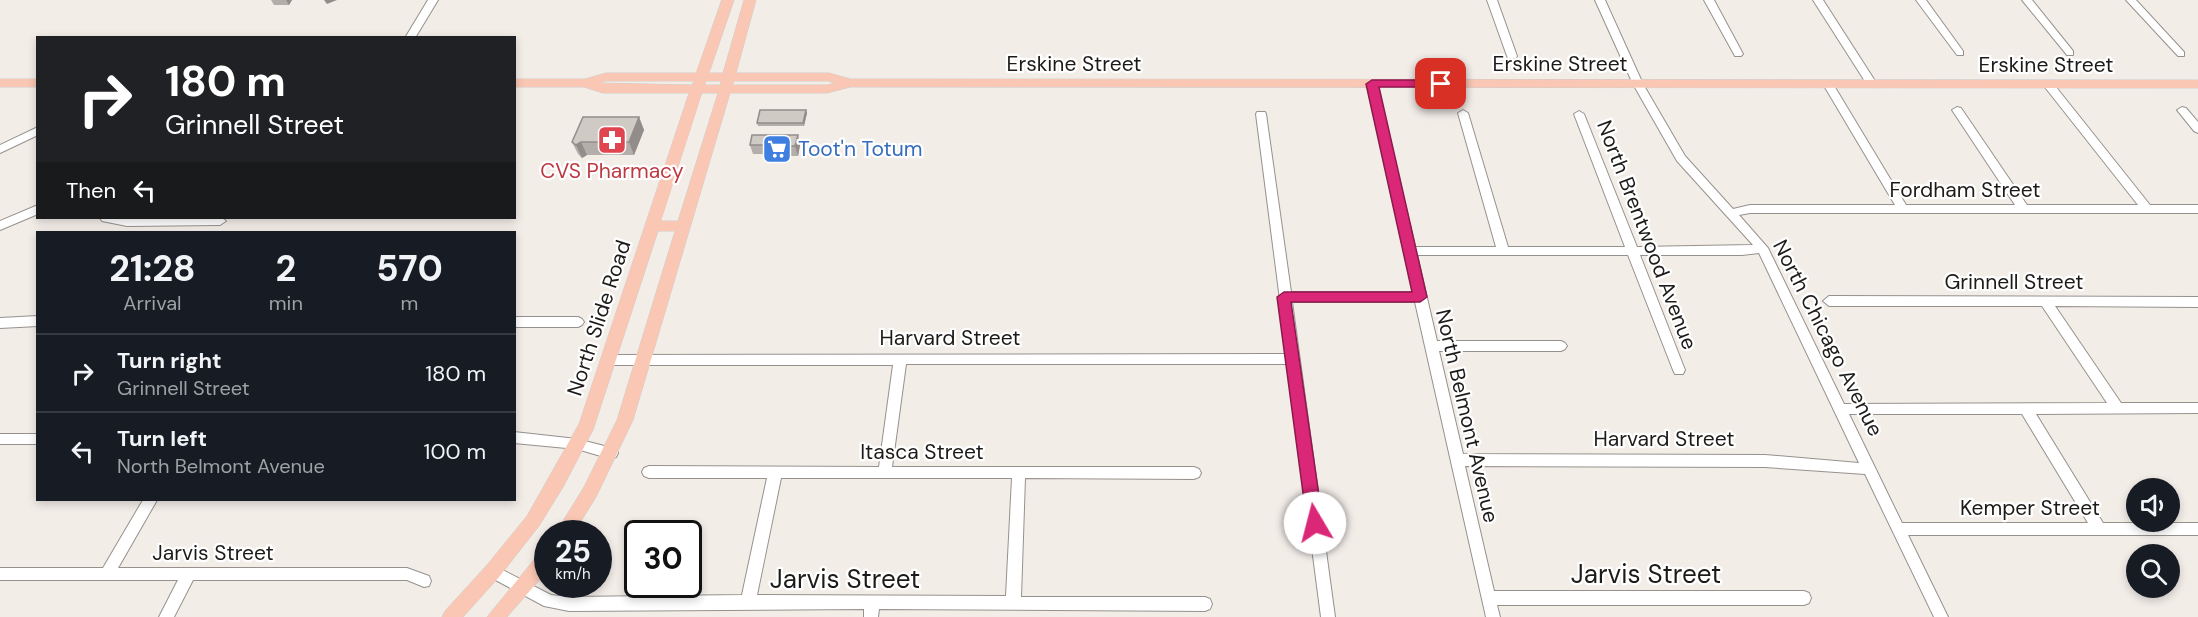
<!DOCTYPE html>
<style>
:root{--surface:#171b24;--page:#20242c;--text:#f1f3f6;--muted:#9ea1a6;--line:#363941}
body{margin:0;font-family:"DM Sans",sans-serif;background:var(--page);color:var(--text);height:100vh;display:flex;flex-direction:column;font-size:22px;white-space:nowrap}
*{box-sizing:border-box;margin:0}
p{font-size:20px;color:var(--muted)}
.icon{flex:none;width:33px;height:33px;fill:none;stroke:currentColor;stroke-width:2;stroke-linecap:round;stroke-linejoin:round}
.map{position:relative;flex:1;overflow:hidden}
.drawer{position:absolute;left:36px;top:231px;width:480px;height:270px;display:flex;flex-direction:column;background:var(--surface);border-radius:0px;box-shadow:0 3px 9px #0003}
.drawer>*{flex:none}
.top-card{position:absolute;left:36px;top:36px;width:480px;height:183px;border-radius:0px;box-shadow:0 3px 9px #0003;background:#202124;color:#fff;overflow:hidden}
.controls{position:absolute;left:2126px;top:478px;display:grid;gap:12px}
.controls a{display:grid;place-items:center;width:54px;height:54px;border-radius:50%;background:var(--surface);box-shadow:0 3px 9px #0003;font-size:30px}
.speed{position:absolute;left:534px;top:520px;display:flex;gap:12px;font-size:30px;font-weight:700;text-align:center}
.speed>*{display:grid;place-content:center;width:78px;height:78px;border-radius:50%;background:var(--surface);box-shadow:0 3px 9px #0003;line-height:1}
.speed small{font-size:15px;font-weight:400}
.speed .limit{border:3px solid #111;border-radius:9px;background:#fff;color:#111}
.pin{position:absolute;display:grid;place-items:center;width:51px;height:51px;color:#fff;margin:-26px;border-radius:12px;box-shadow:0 3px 9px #0006}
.me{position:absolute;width:66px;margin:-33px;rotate:352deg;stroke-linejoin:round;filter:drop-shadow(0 0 4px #0008)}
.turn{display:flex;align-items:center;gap:21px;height:126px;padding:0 30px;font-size:27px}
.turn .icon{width:78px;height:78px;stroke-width:2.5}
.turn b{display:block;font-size:42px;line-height:51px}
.then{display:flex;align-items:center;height:57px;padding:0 30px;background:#0003;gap:12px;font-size:22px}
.eta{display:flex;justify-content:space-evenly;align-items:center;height:102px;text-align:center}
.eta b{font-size:36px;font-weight:700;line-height:42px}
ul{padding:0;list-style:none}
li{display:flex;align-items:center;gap:18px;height:78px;padding:0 30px;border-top:2px solid var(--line)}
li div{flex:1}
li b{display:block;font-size:22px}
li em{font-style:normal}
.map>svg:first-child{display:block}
</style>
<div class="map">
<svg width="2198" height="617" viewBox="0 0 2198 617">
<rect width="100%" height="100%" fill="#f3ede8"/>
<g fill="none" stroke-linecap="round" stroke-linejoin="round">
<g stroke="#97918d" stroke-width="2">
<path id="minor" d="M428,0H438L415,38H405Z
M1487,0H1497L1517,56L1516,58H1508L1507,56Z
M1595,0H1605L1643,84L1685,156L1733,209L1750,205H1895L1823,84L1828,81L1833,84L1906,205H2015L1952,110L1957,107L1961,108L2027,205H2138L2044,86L2043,84L2048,81L2052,82L2150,205H2198V213H1750L1739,215L1768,248L1844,404L2107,403L2042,306H1829L1823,301L1829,296L2198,297V307L2055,306L2121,403H2198V413L2036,414L2103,523H2198V535H1908L1948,617H1934L1865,474L1765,467L1465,466L1494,591H1804L1809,593L1811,598L1809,603L1804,605H1497L1500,617H1486L1415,302H1292L1335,617H1321L1288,364H906L892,467H1194L1199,469L1201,473L1199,477L1194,479L1025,478L1021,597H1205L1210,599L1212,604L1210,609L1205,611L879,609L878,617H864V609L569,611L544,606L488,576L486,571L488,566L493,565L551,595L569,597L742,595L767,478H649L644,476L642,472L644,468L649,466L879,467L893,365H609L605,363L603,360L605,357L609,355L1287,354L1256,114L1257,112H1265L1266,114L1291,292H1413L1367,84L1372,81L1377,84L1415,247H1496L1458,113L1463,110L1468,113L1508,247H1625L1574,114L1579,111L1584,114L1637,247L1753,245L1677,161L1633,84ZM1759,253L1859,463L1765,455L1463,454L1439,351H1561L1565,349L1567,346L1565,343L1561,341H1437L1417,255H1628L1673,370L1675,374H1683L1685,370L1640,255H1742ZM1849,414H2022L2088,523H1902ZM781,478H1012L1006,596L757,595Z
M1704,0H1714L1743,54L1741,56H1735Z
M1813,0H1823L1877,84L1876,86H1868Z
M1916,0H1926L1963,51V55H1957Z
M2022,0H2032L2073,51V55H2067Z
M2126,0H2136L2184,52V56H2178Z
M2182,107L2186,108L2198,122V133L2194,131L2177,110Z
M38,127V135L0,153V145Z
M38,205V214L0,230V221Z
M100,218H222L226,221L220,225L127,226L102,221Z
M38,316V326L0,328V318Z
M514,317H578L582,319L584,322L582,325L578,327H514Z
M514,432L577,439L616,449L618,453L616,457L611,459L577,449L514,443Z
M0,434H38V444H0Z
M143,500H157L118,568H407L429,576L431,581L429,586L424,587L407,580H193L174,617H159L178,580H0V568H103Z"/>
</g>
<g stroke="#cdcdcc" stroke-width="1">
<path id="major" d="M722,0H734L709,73H723L744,0H756L736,73H829L850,79L2198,80V88L850,87L827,93H730L633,420L596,497L573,534H555L584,487L617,420L675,231H658L593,430L563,487L539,526L499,577L463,617H442L445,611L487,565L527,516L579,424L689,93H603L584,87H514V79H585L606,73H696ZM606,81H694L692,85L599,83ZM706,81H721L720,85H705ZM734,81H828L835,83L827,85H733ZM702,93H718L678,221H661Z
M0,79H38V87H0Z
M548,548V570L507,617H487L542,550Z"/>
</g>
<use href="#minor" fill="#fff" fill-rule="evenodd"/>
<use href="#major" fill="#fac7b4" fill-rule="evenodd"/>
</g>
<path fill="#b3aea9" d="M271,0H292L289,5H274Z
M806,110L807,113L804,126H758L757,123Z
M639,117L644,130L634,155H587L582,158L578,154L572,142Z
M750,145H800L798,156H769L768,154H753Z"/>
<path fill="#928d8a" d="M286,0H292L289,5Z
M324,0H337L327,4Z
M806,110L807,113L804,126L803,123Z
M639,117L644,130L634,155L629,142Z
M798,135L800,145L798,156L795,146Z
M581,142L587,155L582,158L576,145Z"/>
<path fill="#d0cac5" stroke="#928d8a" stroke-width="1.5" d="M760,110H806L803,123H757Z
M583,117H639L629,142H581L576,145L572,142Z
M752,135H798L795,146H766L767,145H750Z"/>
<path fill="#db2777" stroke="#8e194d" stroke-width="1.5" d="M1372,80H1441L1447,84L1441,87H1379L1427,297L1420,302H1291L1323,523L1320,528L1315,530L1309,528L1307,523L1277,297L1284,292H1412L1366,84Z"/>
<defs>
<g id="pharmacy-square" transform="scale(1.5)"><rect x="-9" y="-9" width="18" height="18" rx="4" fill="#e0444e" stroke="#fff"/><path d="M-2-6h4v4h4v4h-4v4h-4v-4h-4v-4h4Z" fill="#fff"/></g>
<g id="supermarket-square" transform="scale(1.5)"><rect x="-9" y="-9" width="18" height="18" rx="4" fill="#3f7fe0" stroke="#fff"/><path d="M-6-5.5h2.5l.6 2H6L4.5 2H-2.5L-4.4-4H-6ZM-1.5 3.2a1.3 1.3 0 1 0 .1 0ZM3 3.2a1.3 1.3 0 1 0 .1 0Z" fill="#fff"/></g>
</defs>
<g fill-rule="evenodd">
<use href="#pharmacy-square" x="612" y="140"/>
<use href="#supermarket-square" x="777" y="149"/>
</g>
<g text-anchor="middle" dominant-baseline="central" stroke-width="4.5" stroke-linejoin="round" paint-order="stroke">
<g font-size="21" fill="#1d1b19" stroke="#fff">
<text x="1074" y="64">Erskine Street</text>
<text x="1560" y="64">Erskine Street</text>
<text x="2046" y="65">Erskine Street</text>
<text x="1965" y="190">Fordham Street</text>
<text transform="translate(1647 235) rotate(69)">North Brentwood Avenue</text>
<text x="2014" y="282">Grinnell Street</text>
<text transform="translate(599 318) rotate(-72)">North Slide Road</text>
<text x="950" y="338">Harvard Street</text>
<text transform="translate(1828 338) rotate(63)">North Chicago Avenue</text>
<text transform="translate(1467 416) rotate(77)">North Belmont Avenue</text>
<text x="1664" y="439">Harvard Street</text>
<text x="922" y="452">Itasca Street</text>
<text x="2030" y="508">Kemper Street</text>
<text x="213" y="553">Jarvis Street</text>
</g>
<g font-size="21" fill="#366cbe" stroke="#fff" text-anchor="start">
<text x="798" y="149">Toot'n Totum</text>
</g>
<g font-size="21" fill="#be3a42" stroke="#fff">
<text x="612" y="171">CVS Pharmacy</text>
</g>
<g font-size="26" fill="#1d1b19" stroke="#fff">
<text x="1646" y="574">Jarvis Street</text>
<text x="845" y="579">Jarvis Street</text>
</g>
</g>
</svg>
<div class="controls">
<a><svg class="icon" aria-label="sound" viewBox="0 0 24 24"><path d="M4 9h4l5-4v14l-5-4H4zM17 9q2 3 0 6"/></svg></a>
<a><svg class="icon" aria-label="search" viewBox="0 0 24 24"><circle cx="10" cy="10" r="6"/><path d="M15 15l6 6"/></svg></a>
</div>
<div class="speed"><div>25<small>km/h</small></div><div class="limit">30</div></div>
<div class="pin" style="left:1441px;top:84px;background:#d93025"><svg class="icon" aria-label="arrive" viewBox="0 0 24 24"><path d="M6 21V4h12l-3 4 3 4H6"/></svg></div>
<svg class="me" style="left:1315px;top:523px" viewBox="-20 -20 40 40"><circle r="19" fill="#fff"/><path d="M0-13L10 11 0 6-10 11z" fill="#db2777"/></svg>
<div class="top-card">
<div class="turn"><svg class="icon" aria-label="right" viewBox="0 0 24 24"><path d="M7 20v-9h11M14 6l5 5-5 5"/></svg><div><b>180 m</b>Grinnell Street</div></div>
<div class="then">Then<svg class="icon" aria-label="left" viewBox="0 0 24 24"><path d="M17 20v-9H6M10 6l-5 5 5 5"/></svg></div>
</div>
<section class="drawer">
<div class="eta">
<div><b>21:28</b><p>Arrival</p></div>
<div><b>2</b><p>min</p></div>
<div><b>570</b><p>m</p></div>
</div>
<ul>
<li><svg class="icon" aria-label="right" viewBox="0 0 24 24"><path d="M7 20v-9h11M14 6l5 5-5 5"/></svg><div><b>Turn right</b><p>Grinnell Street</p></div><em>180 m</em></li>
<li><svg class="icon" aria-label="left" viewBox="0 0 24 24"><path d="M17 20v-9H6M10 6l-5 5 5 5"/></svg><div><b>Turn left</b><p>North Belmont Avenue</p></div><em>100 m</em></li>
</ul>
</section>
</div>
